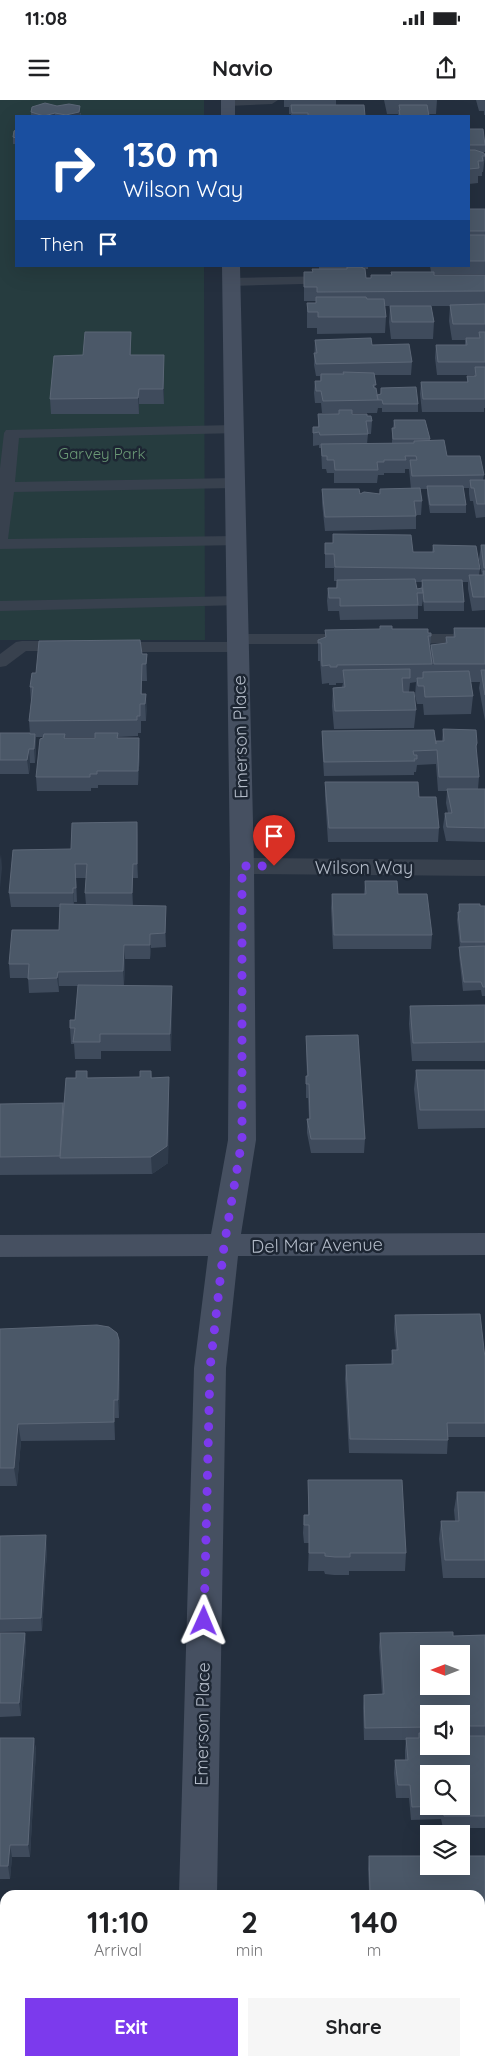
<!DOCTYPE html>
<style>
:root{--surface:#fff;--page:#f6f6f6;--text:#202124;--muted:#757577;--accent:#7c3aed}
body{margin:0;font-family:Quicksand,sans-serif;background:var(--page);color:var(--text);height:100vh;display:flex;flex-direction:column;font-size:19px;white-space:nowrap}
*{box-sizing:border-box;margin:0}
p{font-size:16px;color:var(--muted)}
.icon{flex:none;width:28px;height:28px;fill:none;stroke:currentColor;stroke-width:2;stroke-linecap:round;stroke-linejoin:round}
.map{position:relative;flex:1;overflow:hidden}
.sheet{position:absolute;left:0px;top:1790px;width:485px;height:176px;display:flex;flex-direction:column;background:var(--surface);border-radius:15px 15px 0 0;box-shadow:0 5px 20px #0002}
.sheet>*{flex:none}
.banner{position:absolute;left:15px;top:15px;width:455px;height:152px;border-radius:0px;box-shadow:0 5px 20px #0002;background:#1a4fa0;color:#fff;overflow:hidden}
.needle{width:32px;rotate:270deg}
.tools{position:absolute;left:420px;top:1545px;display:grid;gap:10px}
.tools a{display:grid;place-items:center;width:50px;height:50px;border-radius:0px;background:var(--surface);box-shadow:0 5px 20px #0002;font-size:25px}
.pin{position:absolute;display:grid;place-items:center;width:42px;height:42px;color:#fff;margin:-51px -21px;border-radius:50% 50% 50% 0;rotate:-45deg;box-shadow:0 0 5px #0007}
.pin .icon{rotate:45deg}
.me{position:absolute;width:55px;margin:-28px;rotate:1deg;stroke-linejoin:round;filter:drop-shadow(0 0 4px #0008)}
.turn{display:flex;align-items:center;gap:18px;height:105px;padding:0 25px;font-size:22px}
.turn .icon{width:65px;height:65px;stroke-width:2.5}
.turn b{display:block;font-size:35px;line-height:42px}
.then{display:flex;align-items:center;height:48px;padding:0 25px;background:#0003;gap:10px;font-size:19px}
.eta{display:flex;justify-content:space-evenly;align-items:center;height:85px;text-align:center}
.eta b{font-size:30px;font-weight:700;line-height:35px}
.action{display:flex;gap:10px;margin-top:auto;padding:10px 25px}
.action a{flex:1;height:58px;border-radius:0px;background:var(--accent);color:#fff;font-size:20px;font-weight:700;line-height:58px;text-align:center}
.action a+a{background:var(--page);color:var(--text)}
.status{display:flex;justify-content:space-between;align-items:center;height:35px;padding:0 25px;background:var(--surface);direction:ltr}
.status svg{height:14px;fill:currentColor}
header{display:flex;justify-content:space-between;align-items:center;height:65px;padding:0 25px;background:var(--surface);font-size:22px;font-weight:700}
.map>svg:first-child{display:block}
</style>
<div class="status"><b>11:08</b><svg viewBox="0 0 49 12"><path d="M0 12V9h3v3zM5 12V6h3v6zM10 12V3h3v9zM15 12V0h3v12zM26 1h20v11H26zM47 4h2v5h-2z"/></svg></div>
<header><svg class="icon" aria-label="menu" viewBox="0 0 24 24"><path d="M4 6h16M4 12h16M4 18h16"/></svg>Navio<svg class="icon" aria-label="share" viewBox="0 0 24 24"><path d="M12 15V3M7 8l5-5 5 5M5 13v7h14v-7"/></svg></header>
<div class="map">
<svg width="485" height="1966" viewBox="0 0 485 1966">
<rect width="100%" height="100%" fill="#242f3e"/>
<path fill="#263c3f" d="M0,0H204V16H16V166H204L205,540H0Z"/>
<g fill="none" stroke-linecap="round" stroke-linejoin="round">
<path fill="#38414e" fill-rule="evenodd" d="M223,0H278L272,4L228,6L224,5L222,2Z
M335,176L340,177L342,180L340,183L231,186L226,185L224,182L226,179L231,178Z
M234,325L240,327L242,330L240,333L19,338L15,382L235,378L241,380L243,383L241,386L235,388L14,392L8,439L236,436L242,437L244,441L242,445L0,449V368L4,333L6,330Z
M237,496L243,497L246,501L243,505L0,511V501Z
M238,534H349L355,535L358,539L355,543L349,544H245L247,547L244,551L238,552H111L105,551L102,547L105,543L111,542H231L229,539L232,535Z
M401,534H485V544L395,543L392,539L395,535Z
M22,541H69L75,542L78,546L75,550L69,551H26L6,566L0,567V554L16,542Z"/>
<path fill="#38414e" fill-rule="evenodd" d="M242,758L485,760V776L242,774L233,772L230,766L233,760Z"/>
<path fill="#465061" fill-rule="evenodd" d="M221,0H235V16H221Z
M222,166H240L254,766L256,1040L241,1134L485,1133V1155L238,1156L226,1268L217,1795H179L194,1268L208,1156L0,1157V1135L211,1134L228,1040L230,766Z
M174,1961H214V1966H174Z"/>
</g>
<path fill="#3f4b5c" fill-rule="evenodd" d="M284,0H336V5L308,16H291V14H289V7H284Z
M384,0H437L436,14H428L429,16H398V14H387Z
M476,0H485V15H484V11H479Z
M31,12L81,13L80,16H31Z
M469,29L485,41V52H482L485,56L483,72H482V76H478V83L469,84Z
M16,30V44H13V37Z
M469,109H485V174H434V175H485V308H484V312H422L420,294L421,282H467V276H474V275H437L435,258L436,245H465V240H452L449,221L450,206H431L434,222L433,239H391L389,222L390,206H385L386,217L385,233L317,234V228H307V203H316V201H304V172H312L319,169V166H368V169H365L366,178H371L391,175V172H431L430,166H469Z
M131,232V255L164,270V304H139V314H51L50,299L83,255Z
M315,240L372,245L412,262L411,275H375V288L377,295H380L381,288L418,304V312H382V308H378L377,313H352V314L367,316L372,321L371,334H368L367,344L392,343V328H393L394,320L430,339V340L447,356L484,375L483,380H485V417L476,418L473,401H470L469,394V388H463L466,405V413H430L427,394V389H420L422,401L421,415H416V429L325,431L322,403V389L360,394H379L380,389H411L409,369H405V373H384V375H378L377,383H334V373H327L326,369H322L321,348H319V345L313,346V327H318V314L339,313H322L321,303H315L314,293L315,281H320V276H316L314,265Z
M333,434L413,452H432L433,445L480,469L479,475H482L479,459L481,445H485V510L472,511L468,489V482H462L464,502V511H424L423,499L422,506H418V519L340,520L339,511H328L327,501L328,488H336L337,481H334V468H325V443H333ZM415,482H422L421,488L417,489Z
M454,528H485V621L479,588L480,582H471L473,596L471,614L424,615L423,604H417L415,596L416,582L410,583L409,592L416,610L414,628L334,629L332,606L333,588L342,587L343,583H336V585H329V583L322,584L320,561H318V540L325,538V530L392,529L428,533L431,536L430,552L431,545L445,544L446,537H453Z
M142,554H147V581H142V594H146V621H141V633H138V636L118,637V638H139L140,651L138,685H98V688H91V691H37L36,677L43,637H36V648L35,663H30L29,674H0V633L30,634L29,621L31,602L30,587L36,573ZM65,637H95V638H65Z
M443,629L477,643L476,653L479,677L478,689H485V742L446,741L443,727L445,713H448L446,703L447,691H438L436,664L417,665L416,672H414V675L324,676L322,644V631L436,644L442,641Z
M325,682L419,697L439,728L438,742H328L325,696Z
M137,722L138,778H133V806H166V847L151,848L150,859H125L124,885L172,903L171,951H101V959H75L74,944H71L70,928L75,920L78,886H59V892L29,893L28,878H10L9,864L59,830L60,807H11L9,793ZM76,778H86L85,793L86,805L74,804V802H77Z
M365,781L398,794L432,835L431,849H333L331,808L332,794H364Z
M459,804L485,806V896H482L481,890L463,891L459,855L460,847L457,820Z
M485,905V961H412L409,924L410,906Z
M306,936L365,1039L364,1053H311L307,1033V1019H309L308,998H306V976H307L306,950Z
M416,970H485V1028L418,1029L414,989Z
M151,971L152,978L169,977V994L168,1063L152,1074L0,1075V1004L63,1003L76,978L140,977Z
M395,1215L485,1258V1337H448L447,1354L349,1353L345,1279L346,1265L391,1264L392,1250H396L394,1229Z
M0,1229L120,1258L119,1318H115V1340L21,1341L17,1386H0Z
M308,1380L406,1453L405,1471H349V1475H334L325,1474L324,1471H308L309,1443H304L303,1433L304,1415H308Z
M457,1392H485V1478H443L439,1439L441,1421H455L454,1410Z
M0,1436L47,1449L42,1531L0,1532Z
M0,1533H25L26,1546L21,1616L0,1617Z
M380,1533L453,1536L485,1535V1728H443L441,1719L411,1720L409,1698H396L394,1673L395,1660H405V1650L406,1640H364L363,1608L364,1595L382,1594L379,1547ZM429,1614H461V1646H429Z
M0,1638H34L36,1650L30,1757H12L10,1779H0Z
M369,1756H485V1874H480V1795H343L344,1791H369L368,1769Z
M346,1961H480L485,1966H346Z"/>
<path fill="#2f3b4b" d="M80,6V16H66V15Z
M55,13V16H44Z
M164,255V304L163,289Z
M139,289V314L138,298Z
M147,554V581L146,564Z
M146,594L147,610L146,621L145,604Z
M35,634L36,648L35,663L34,649Z
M139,638L140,651L138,685V671Z
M29,649L30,663L29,674L27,660Z
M137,722L138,736V778L137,764Z
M1,754L2,768L0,788V760Z
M133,764V807L132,793Z
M73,788L74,802V807L73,793Z
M166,806V847L165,833Z
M150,834L151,848L150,859Z
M124,845L125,859L124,886L123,871Z
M58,872L59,886V892L57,878Z
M172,886V903L171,951L170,934Z
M169,977V994L168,1063L152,1074L151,1057Z
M119,1240L120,1258L119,1318L118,1300Z
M114,1300L115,1318V1340L114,1322Z
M18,1324L21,1341L17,1386L14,1368Z
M46,1435L47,1449L42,1531L41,1518Z
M25,1533L26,1546L21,1616L19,1603Z
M34,1638L36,1650L30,1757L28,1745Z
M10,1745L12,1757L10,1779L8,1766Z
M17,1961H20V1966H17Z"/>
<path fill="#4b5868" stroke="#5c6777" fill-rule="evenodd" d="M45,3L57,6L69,4L80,6L79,12L66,15L55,13L44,16L31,12L32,7Z
M291,5H364L365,16H308V13H292Z
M399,5H427L429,16H400L399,10H400Z
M469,29H483L485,45H469Z
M16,30V38L13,37L14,31Z
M469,50H475L484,53L485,56H482L483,61H478L479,68L469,69Z
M469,109H485V131H469Z
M469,135H485V161H469Z
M347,167H361L365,169L366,178H371V175H392L391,172H434V175H485V191L317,192V187H304V172H313L312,169H347Z
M316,197H366L367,199H384L386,217H318V212H308L307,203H316Z
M485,204V224H453L450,205Z
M390,206H431L434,222H392Z
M85,232H131L130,255H164L163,289H139L138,298L50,299L54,256L83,255Z
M479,232H485V262H438L436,245H467L466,238H480Z
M371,238L372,245L409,244L412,262L316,264L314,253H317L315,240Z
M475,267H485V299H423L421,282H468L467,276H476Z
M343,272L374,273L376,285H373L374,288H376L378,300L323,301L321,291H316L315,281H321V274H344Z
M416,287L418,304H383L382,300H378L377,295L381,294V288Z
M339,310H352V314H367V316H371L372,321H366L368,334L320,335L319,332L313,333V327H319L318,314H339Z
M394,320H425L430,339H393L392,328H395Z
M444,340L447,356H480L484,375L412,376L410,360H417L416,356H405L406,360H384V362H377L378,370H335L334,360H327V356H322L321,344L414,343V341Z
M470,380H485V404H477L474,388H471Z
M427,386H463L466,405H430Z
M420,388L422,401H414L416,416L325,417L322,389H359L360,394L364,392L380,394V389Z
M333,434L411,435L413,452H434L433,445L476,446L480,469L335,467L334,454H325V443H333Z
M481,445H485V468H484Z
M483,471H485V497H473L469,475H484Z
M415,479L417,489L422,488L423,493H417L418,505L340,506V498H329L328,488H337V480Z
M422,480H462L464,502H424Z
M380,526H392V529H428V533H431V536H428L432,564L337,565V567H330V565L322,566L321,543H318V540L326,537L325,530L380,529Z
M454,528H485V564H434L431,545L447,543L446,537H455Z
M140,540L142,554H147L146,564H142L141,594H146L145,604H140V616H137V620L29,621L33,587H30L32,573H36L39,541Z
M410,569V578H402L403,592H414L416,610L335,611L333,588L345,587L343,570Z
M481,570H485V595Z
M469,571L473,596L425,597L424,586H418L417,578H423V572Z
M443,629L476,630L477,643L476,646L479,677H439L437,650L413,651L414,655H417V659H414L415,661L324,662L322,631L434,630L436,644V641H444Z
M0,633H30V634H35L34,649H29L27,660H0Z
M95,633H118L117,638H139L138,671H97V674H90V677H36L40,639L43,638L44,634H65L64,638H95Z
M325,682H418L419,697H436L439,728H329Z
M447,689H485V728L447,727L445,713H452Z
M137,722V764H133L132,793H85L87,764H75L76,788H73V793H9L13,750L71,749L72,723Z
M365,781H397L398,794H427L432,835H334L332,794H366Z
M60,804L166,806L165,833L150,834V845H124L123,871L58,872L57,878L28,879L29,864H9L12,830H59Z
M459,804H480V806H485V842H461L458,812H460Z
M485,846V887H483L481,882H464L459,847Z
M78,885L172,886L170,934H100V942H73L75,928H70V920H75Z
M485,905V942L413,943L410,906Z
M358,935L365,1039H311L307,1019H310L309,984H306V976H308L306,936Z
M416,970H485V1010H420Z
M76,971H87V978L140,977V971H151V978L169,977L167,1046L151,1057L60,1058L66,978H76Z
M63,1003L60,1056L0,1057V1004Z
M480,1214L485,1258V1323H447L448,1340L350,1339L346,1265L393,1264L392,1250H398L395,1215Z
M97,1225L109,1227L117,1233L119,1240L118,1300H114V1322L18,1324L14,1368H0V1229Z
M308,1380H402L406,1453H350V1457H335L325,1456V1453H309V1425H304V1415H309Z
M457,1392H485V1460H445L441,1421H459Z
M46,1435L41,1518L0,1519V1436Z
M453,1532V1536L485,1535V1626H461V1614H429V1627L365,1628L364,1595L384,1594L380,1533ZM429,1554H461V1586H429Z
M0,1533H25L19,1603H0Z
M419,1633H429V1646H461V1636H485V1716H444L443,1706H461V1674H429V1706H441L412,1707L410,1685H398L395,1660H408L406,1638H419Z
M0,1638H34L28,1745H10L8,1766H0Z
M369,1756H429V1766H461V1756H485V1862H480V1795H344V1791H370Z
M0,1849H5V1961H17V1966H0Z
M480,1876H485V1966H480L479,1961H480Z"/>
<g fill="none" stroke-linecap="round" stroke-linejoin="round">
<path stroke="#7c3aed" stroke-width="9" stroke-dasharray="0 16.2" d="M204,1521L210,1268L224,1146L242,1040V766H274"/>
</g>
<g text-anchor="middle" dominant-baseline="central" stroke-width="5" stroke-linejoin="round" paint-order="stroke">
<g font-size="15" fill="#6b9a76" stroke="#1d2633">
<text x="102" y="353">Garvey Park</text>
</g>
<g font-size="18" fill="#b4bcc9" stroke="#1d2633">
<text transform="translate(240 637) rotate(-91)">Emerson Place</text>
<text x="364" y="767">Wilson Way</text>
<text transform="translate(317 1145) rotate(-1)">Del Mar Avenue</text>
<text transform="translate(202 1624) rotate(-89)">Emerson Place</text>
</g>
</g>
</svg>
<div class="tools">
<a><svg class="needle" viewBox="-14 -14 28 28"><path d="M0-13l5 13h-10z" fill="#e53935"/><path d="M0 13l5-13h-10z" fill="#757577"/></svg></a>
<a><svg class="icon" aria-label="sound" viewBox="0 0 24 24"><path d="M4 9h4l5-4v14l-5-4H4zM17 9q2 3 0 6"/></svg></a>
<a><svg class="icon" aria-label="search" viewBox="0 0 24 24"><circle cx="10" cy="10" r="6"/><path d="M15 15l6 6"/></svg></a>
<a><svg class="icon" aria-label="layers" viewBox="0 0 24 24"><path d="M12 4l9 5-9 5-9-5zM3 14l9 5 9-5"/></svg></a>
</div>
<div class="pin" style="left:274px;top:766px;background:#d93025"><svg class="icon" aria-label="arrive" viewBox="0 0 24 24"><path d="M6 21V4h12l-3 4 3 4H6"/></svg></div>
<svg class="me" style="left:204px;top:1521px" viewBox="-20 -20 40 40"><path d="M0-17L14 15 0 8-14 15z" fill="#7c3aed" stroke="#fff" stroke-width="4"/></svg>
<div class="banner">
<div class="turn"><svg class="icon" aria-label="right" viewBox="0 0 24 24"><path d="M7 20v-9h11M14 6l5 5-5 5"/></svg><div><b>130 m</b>Wilson Way</div></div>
<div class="then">Then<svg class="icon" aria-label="arrive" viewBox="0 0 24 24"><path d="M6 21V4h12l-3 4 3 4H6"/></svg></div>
</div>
<section class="sheet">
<div class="eta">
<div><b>11:10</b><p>Arrival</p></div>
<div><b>2</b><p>min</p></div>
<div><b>140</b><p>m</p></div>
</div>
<div class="action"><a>Exit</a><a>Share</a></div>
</section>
</div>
